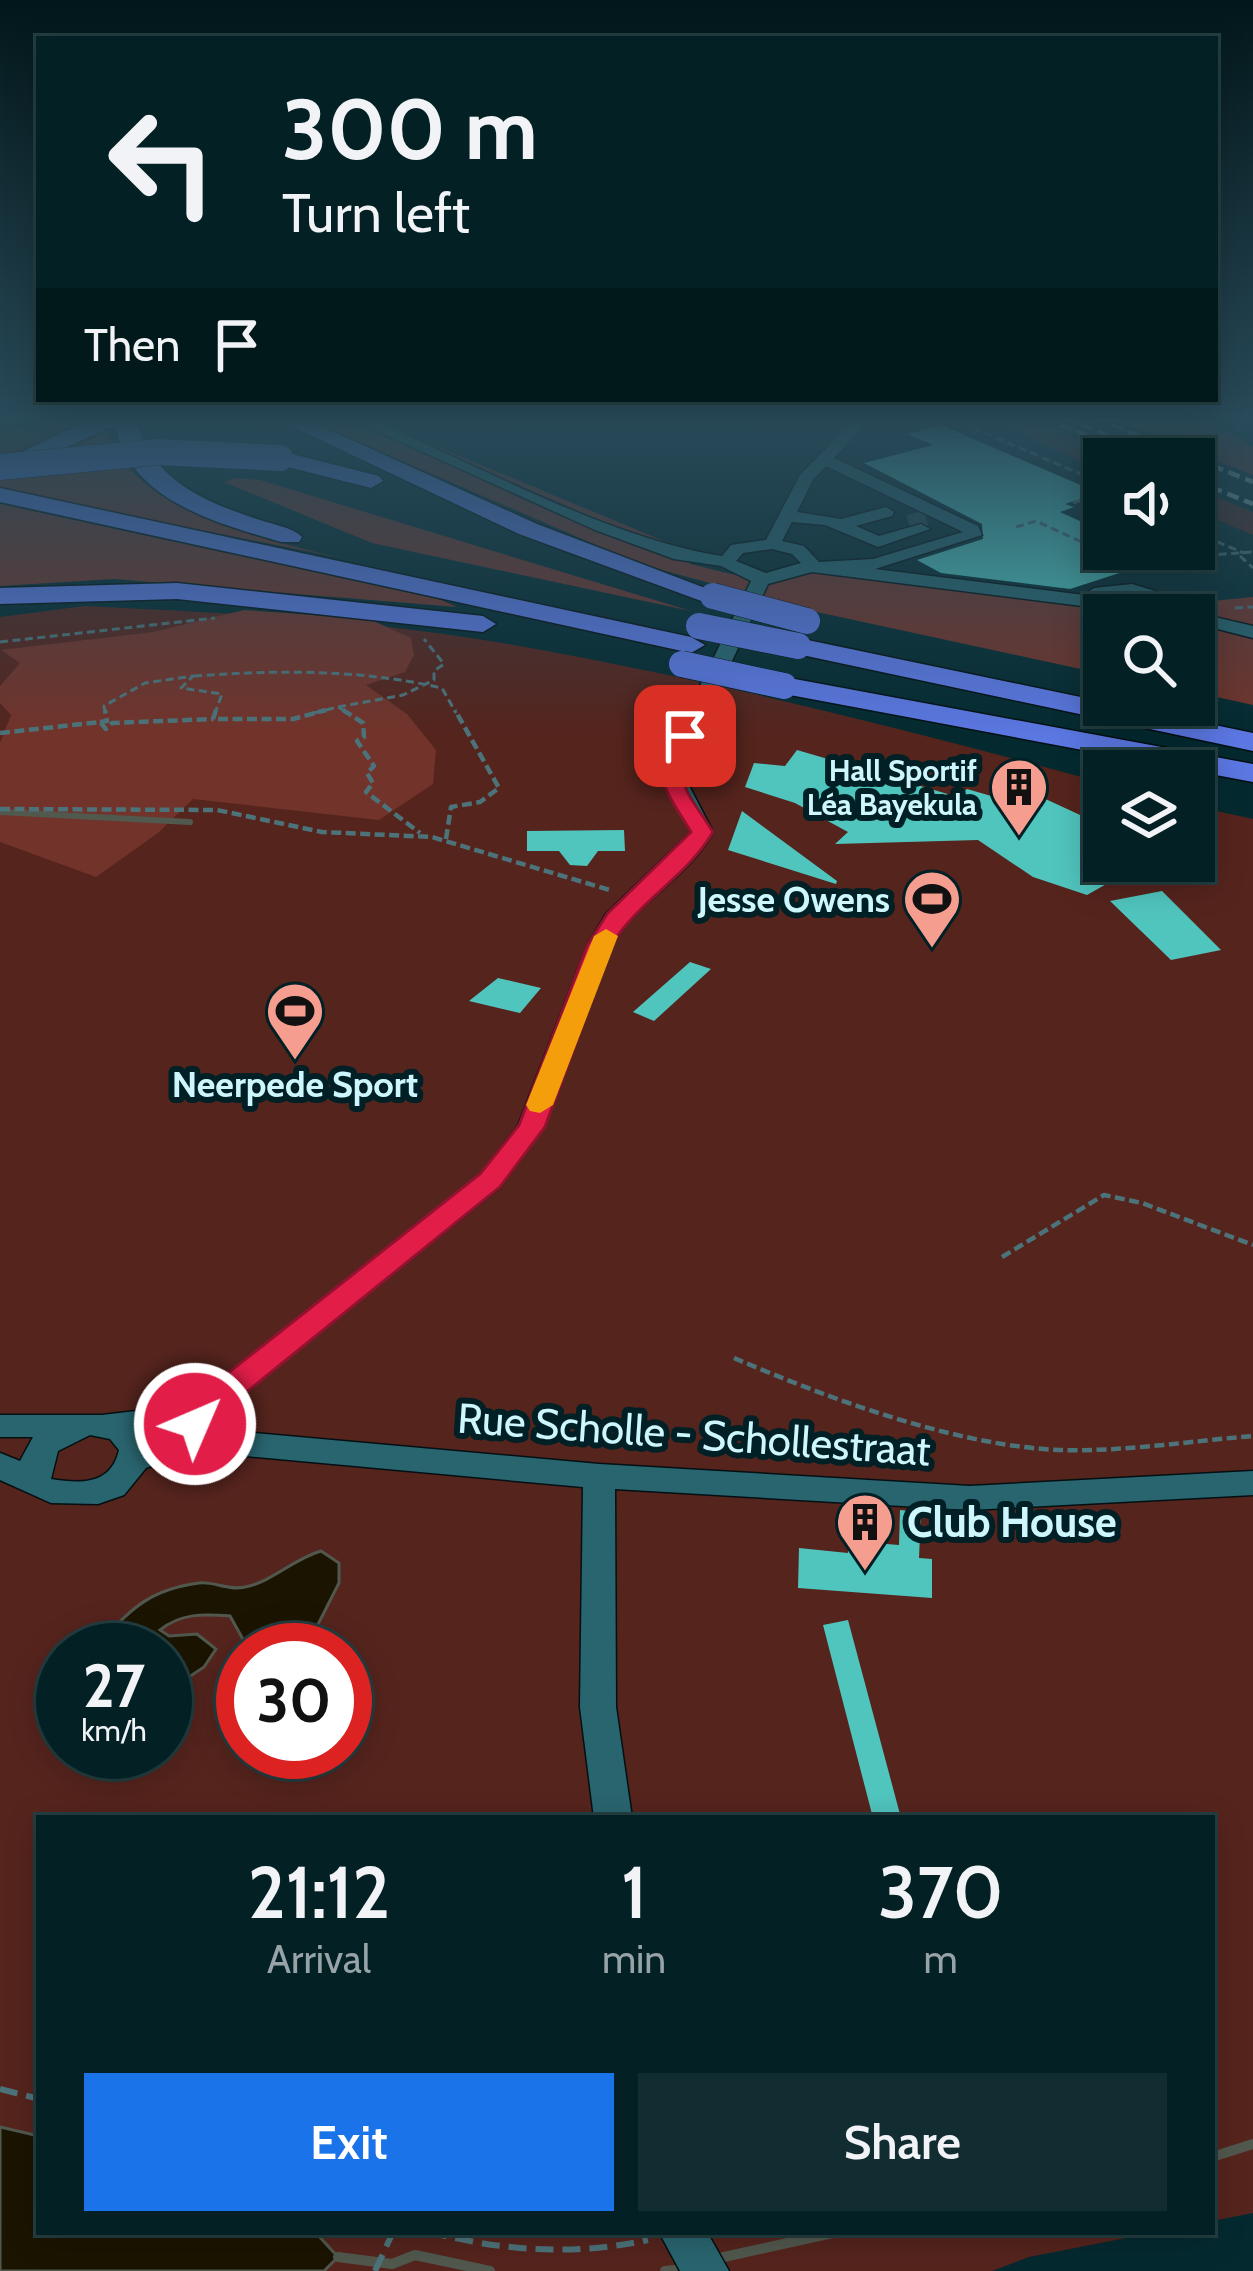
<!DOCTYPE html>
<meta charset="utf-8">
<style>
:root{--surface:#032024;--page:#112d31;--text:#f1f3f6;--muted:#97a3a6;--line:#243e41;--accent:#1a73e8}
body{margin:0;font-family:Cabin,sans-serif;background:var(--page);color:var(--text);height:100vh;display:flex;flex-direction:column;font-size:45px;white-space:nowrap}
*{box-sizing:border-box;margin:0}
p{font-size:39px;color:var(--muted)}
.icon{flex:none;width:66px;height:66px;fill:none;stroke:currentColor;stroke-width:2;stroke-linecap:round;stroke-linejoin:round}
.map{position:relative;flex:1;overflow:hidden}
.side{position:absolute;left:36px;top:1815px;width:1179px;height:420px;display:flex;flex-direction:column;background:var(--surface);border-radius:0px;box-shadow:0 6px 30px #0003,0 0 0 3px var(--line)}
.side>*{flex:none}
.banner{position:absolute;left:36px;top:36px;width:1182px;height:366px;border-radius:0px;box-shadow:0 6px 30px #0003,0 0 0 3px var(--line);background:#032024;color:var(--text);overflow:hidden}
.controls{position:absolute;left:1083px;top:438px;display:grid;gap:24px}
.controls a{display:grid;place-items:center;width:132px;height:132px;border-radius:0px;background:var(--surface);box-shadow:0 6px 30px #0003,0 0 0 3px var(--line);font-size:60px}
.speed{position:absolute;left:36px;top:1623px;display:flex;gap:24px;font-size:60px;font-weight:700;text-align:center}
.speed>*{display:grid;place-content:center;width:156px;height:156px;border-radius:50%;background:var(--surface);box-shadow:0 6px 30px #0003,0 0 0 3px var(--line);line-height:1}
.speed small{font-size:30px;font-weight:400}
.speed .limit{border:18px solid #d22;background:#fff;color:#111}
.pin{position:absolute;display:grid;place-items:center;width:102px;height:102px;color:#fff;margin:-51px;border-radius:24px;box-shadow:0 6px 18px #0006}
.me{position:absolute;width:132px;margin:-66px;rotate:45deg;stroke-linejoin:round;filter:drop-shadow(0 0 9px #0008)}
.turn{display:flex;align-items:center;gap:42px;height:252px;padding:0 48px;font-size:54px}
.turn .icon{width:156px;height:156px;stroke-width:2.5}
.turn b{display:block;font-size:84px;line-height:102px}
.then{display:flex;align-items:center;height:114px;padding:0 48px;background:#0003;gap:24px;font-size:45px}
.eta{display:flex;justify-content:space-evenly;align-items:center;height:204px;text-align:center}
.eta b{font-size:72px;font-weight:600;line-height:84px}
.button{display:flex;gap:24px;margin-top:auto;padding:24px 48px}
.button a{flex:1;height:138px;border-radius:0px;background:var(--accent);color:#fff;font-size:48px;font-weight:600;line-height:138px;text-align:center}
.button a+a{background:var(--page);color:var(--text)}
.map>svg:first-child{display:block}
</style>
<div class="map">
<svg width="1253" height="2271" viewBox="0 0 1253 2271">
<rect width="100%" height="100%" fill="#042a30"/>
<path fill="#55241d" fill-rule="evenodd" d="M0,418H102L107,431L38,470L0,476Z
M988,418H1028L1126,459H1104V472Z
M1194,488L1253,512V535L1194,510Z
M85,606C225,613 364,619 502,643C705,678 905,729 1104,783V861H1194V806L1253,819V2213L1212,2221V1818H39V2232H662L684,2271H0V617ZM63,1650H165V1752H63ZM243,1650H345V1752H243Z
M702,2232H1157L1029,2257L992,2271H724Z"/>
<path fill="#72332a" d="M303,418H369L685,550L690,564C734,574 770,588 814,572L1080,602L1104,618V674L817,612L640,564Z
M1110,418H1199L1253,446V475Z
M107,431C134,513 267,540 342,558L0,490V476L38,470Z
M235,478L260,480L691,611L372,543L224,482Z
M0,504L439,599L457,607L114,579L0,586Z
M1253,597V705L1194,692L1192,603Z
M244,610L369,619L411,638L414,655L405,672L366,685L407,714L436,750L433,784L379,820L193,799L158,833L96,877L0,842V743L11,715L0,703V686L20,663L1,650L153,632Z"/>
<path fill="#1b1401" stroke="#51584d" stroke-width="3" d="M321,1551L339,1563V1583L305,1650H249L230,1616C203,1614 181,1613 160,1630L169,1636L197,1634L216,1649L204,1667L186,1679L165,1675V1650H147V1642L131,1649L104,1650L98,1644C131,1610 147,1590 199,1583C214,1581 228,1591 245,1587C272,1582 293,1559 321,1551Z
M0,2127L39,2136V2232H315L338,2257L324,2271H0Z"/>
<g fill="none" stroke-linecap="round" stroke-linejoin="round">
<path stroke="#51584d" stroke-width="6" d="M0,812L190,822"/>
<path stroke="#51584d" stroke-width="10" d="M1212,2157L1253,2144
M338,2257L392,2264L415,2255L490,2271
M715,2259L837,2232
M665,2271L684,2269"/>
</g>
<path fill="#50c5be" d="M941,425L1099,493L1065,504L1074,507L1060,512L1104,532V549H1121L1135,568L1070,589L941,573L917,560L983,539L982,524L864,463L933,445L908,434Z
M797,750L958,797L967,789L1022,805L1039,796L1104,826V861H1147L1087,895L1033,877L978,840L835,844L848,832L795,803L745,787L754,763L785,766Z
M742,811L837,881L836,884L728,850Z
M624,830L625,851H598L587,866L570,865L559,851H527V831Z
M1162,891L1221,950L1171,960L1110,901Z
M690,962L711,969L654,1021L633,1012Z
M498,978L541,988L520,1013L469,1001Z
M900,1510L921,1512L919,1558L932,1559V1598L798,1588L799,1548L848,1553V1541L899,1545Z
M848,1620L901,1818H873L823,1625Z"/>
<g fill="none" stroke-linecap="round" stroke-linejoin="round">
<path stroke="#22494f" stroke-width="18" stroke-dasharray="18 9" stroke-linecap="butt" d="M909,524L929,518"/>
<g stroke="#031013" stroke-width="3">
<path id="minor" d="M348,418H369C474,464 611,539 722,556L731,545L766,540L800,475L856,418H872L834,458L978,526L982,535L875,569L1084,595L1094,588L1132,584L1155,591L1172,607L1253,626V638L1194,623V615H1148L1153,607L1135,596L1102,597L1101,605L1115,615H1104V620L1082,606L812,572L768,584L681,770L713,832C689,877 637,901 611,946L544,1127L500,1187L207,1423L140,1433L148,1442L188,1427L599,1464L970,1486L1253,1471V1495L970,1510L615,1489L616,1707L632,1818H594L580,1707L583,1487L190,1451L146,1468L124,1495L98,1504L51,1503L0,1480V1453L20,1461L33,1437H0V1415H102L188,1405L480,1175L518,1126L587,946L606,914L691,832L659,770L751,581L721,566L674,559L595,530ZM826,466L963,532L873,559L819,562L804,546L782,541L792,522L825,525L878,547L930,529L921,524L879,536L856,526L892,516L894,512L886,507L841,519L797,512L813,480ZM772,549L792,554L801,563L766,573L736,561L743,553ZM90,1435L110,1439L119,1450C111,1485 81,1484 51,1479L58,1451Z
M659,2232H707L729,2271H680Z"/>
</g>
<g stroke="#031013" stroke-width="3">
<path id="highway" d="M94,418H136C150,479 204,502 260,520C274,525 292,527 302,537L299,542H281C217,523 130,501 115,425L0,478V462Z
M274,418H303L537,524L726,596L713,604L704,602L519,534Z
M280,451L379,476L383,481L371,488L272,463V453Z
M0,488L691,637L705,645L691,653L0,502Z
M177,583L483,616L496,624L483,632L177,599L0,604V588Z
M798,638L1253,733V751L788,652L784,646Z
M784,677L1253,764V782L774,692V680Z"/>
</g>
<path stroke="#4d737a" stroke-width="3" stroke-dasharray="8 4.5" stroke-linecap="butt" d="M657,418L666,422
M950,418L1104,484
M1073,503L1104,493
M1016,527L1036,521L1123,561L1253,552
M1194,532L1244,553
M1240,556L1253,568
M1235,608L1253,607
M0,642L215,618
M194,676C280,670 358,669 442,688L456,713
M338,707L403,695L434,680V671L444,664L424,639
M105,713L104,706L145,683L193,676L181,688L222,694L215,713
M314,713L338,707L348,713"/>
<path stroke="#4d737a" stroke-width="4.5" stroke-dasharray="10 4.5" stroke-linecap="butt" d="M216,710L213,719H293L326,710
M343,710L363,723L364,737L357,741L374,766L367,773L373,783L366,792L420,833
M100,722L107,721L105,710
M0,733L100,722L106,729L112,723L213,719
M0,809L217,810L322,832L432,837L613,891
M446,839L451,807L480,802L499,788L455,710
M1002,1257L1104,1195L1142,1203L1253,1245
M734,1358C830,1399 956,1446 1060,1450C1123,1452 1190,1441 1253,1436"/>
<path stroke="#4d737a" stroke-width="6" stroke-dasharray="18 9" stroke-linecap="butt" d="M0,2089L39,2099
M429,2232C503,2251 573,2256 648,2240
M375,2271L393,2232"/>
<use href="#minor" fill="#29656f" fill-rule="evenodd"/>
<use href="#highway" fill="#5b77e2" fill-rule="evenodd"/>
<path stroke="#83aab1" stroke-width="4.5" stroke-dasharray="12 6" stroke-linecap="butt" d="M1044,418L1144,459
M1064,418L1110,436
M1095,418L1253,482
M1194,480L1253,504"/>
<g stroke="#031013" stroke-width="27" stroke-linecap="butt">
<path id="highway-bridge" d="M0,467L157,452L280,458
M713,596L807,621
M699,626L798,646
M682,664L784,686"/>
</g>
<use href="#highway-bridge" stroke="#5b77e2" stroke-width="26"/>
</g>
<linearGradient id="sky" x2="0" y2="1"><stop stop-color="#02171a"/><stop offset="0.57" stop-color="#294a59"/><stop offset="1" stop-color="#294a59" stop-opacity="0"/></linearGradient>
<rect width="1253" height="736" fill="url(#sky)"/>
<path fill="#e11d48" stroke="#92132f" stroke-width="3" d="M678,731L695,736C673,787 685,787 713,832C687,877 638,901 611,946L545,1127L500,1187L212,1420L207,1432H184L179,1424L185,1407L480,1174L519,1125L587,946L607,914L691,832C665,788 650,779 678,731Z"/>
<path fill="#f59e0b" d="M606,929L618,936L553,1105L540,1113L530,1111L526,1105L594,936Z"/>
<defs>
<g id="building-pin" transform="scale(3)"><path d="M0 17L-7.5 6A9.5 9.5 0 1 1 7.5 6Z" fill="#f59d8e" stroke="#002026"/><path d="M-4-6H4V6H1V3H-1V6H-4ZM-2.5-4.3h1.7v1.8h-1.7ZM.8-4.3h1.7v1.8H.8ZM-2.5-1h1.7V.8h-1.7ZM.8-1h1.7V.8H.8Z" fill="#111"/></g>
<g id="stadium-pin" transform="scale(3)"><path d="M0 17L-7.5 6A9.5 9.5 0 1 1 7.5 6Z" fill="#f59d8e" stroke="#002026"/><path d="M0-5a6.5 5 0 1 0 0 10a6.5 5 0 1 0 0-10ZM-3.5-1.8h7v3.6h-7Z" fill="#111"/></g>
</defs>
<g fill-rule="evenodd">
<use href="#building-pin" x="1019" y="787"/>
<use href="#stadium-pin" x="932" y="899"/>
<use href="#stadium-pin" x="295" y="1011"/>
<use href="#building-pin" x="865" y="1522"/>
</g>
<g text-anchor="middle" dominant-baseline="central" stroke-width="12" stroke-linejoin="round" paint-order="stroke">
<g font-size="30" font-weight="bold" fill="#cef6fd" stroke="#002026" text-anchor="end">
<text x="977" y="770">Hall Sportif<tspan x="977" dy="34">Léa Bayekula</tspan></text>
</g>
<g font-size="36" font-weight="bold" fill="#cef6fd" stroke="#002026" text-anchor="end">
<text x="890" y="899">Jesse Owens</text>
<text x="295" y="1084" text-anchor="middle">Neerpede Sport</text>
</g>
<g font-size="42" fill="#cef6fd" stroke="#002026">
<text transform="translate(694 1434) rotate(4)">Rue Scholle - Schollestraat</text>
</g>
<g font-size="42" font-weight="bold" fill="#cef6fd" stroke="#002026" text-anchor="start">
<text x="907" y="1522">Club House</text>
</g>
</g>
</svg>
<div class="controls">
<a><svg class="icon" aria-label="sound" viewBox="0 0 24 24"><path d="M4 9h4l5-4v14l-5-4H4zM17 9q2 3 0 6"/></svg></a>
<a><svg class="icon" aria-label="search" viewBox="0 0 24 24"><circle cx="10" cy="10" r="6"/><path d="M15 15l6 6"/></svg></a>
<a><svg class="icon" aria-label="layers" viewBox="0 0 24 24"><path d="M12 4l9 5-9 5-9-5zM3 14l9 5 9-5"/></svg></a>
</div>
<div class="speed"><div>27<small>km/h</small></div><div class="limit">30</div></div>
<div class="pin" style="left:685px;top:736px;background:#d93025"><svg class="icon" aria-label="arrive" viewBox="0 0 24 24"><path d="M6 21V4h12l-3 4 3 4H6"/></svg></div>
<svg class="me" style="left:195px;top:1424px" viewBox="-20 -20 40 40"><circle r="17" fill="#e11d48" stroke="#fff" stroke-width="3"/><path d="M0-11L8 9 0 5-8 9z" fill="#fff"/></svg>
<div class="banner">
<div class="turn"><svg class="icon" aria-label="left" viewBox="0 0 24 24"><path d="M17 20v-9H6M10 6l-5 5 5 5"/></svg><div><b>300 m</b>Turn left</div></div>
<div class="then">Then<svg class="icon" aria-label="arrive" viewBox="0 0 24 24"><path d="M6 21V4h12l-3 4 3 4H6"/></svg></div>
</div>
<section class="side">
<div class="eta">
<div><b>21:12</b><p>Arrival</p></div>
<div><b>1</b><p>min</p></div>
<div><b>370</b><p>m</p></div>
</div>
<div class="button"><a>Exit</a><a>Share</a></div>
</section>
</div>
